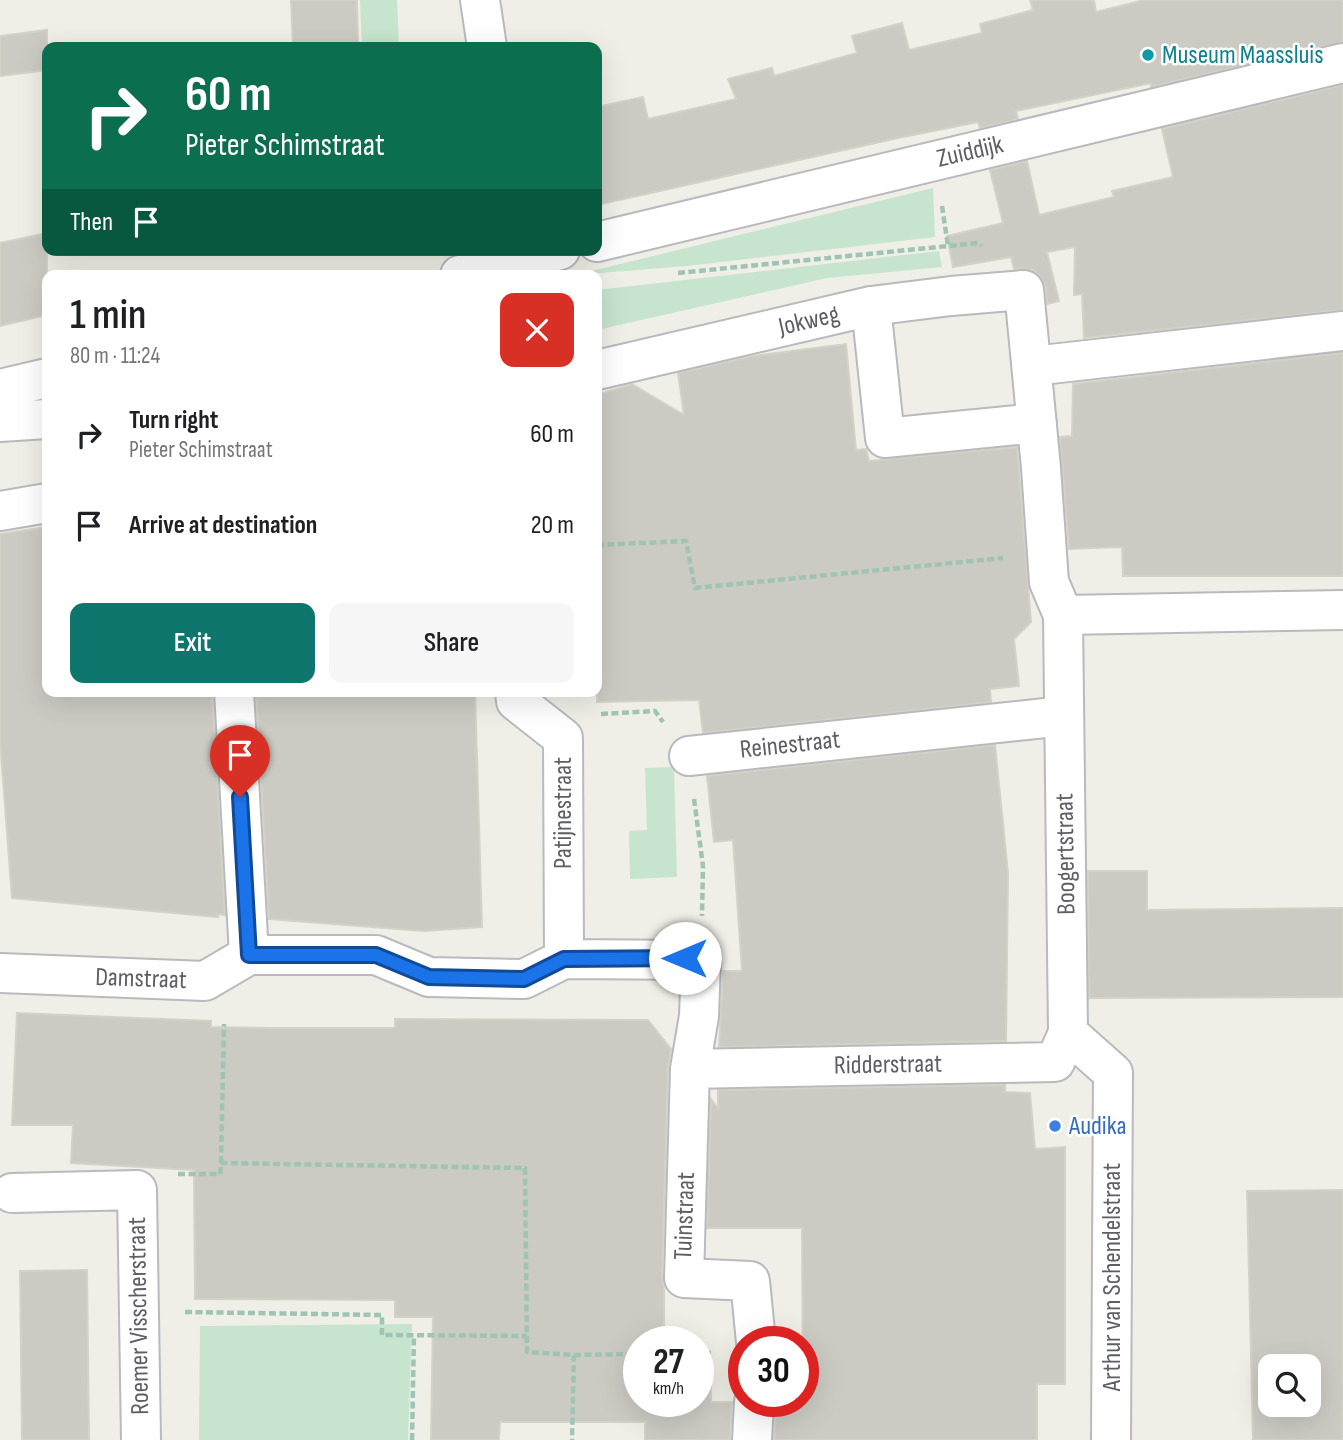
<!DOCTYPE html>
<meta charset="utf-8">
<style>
:root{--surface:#fff;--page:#f6f6f6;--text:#202124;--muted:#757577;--accent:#0f766e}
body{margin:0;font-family:"Sofia Sans Condensed",sans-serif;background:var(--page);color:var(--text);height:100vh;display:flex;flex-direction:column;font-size:26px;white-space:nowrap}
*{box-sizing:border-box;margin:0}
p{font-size:23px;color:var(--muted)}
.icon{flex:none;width:38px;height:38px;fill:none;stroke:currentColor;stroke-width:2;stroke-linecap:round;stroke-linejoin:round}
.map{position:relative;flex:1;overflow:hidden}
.panel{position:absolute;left:42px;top:270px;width:560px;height:427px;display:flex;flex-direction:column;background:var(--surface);border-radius:14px;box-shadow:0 7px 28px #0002}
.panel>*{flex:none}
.guide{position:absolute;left:42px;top:42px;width:560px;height:214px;border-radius:14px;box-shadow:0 7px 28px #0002;background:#0b6e4f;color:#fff;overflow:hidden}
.controls{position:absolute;left:1258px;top:1354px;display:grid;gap:14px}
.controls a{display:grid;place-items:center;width:63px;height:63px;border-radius:14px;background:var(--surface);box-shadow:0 7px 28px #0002;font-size:35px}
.speed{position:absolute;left:623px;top:1326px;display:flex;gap:14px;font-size:35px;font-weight:700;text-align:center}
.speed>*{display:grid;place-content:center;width:91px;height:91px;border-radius:50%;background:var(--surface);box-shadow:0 7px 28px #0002;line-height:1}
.speed small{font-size:18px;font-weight:400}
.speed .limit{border:10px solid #d22;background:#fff;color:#111}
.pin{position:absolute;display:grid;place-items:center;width:60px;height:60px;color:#fff;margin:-72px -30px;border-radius:50% 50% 50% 0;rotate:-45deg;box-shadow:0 0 7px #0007}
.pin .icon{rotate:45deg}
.me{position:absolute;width:77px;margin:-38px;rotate:270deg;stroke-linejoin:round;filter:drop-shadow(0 0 5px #0008)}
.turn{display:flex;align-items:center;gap:24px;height:147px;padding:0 28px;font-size:32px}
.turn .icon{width:91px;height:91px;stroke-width:2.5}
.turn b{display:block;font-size:49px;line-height:60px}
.then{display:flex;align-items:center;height:66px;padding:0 28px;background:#0003;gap:14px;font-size:26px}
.round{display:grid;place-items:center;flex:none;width:74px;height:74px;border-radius:14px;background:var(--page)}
.head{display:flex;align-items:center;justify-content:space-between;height:119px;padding:0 28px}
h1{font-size:42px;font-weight:600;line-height:52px}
.cta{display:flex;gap:14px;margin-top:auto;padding:14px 28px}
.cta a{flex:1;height:80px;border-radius:14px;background:var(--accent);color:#fff;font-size:28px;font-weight:600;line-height:80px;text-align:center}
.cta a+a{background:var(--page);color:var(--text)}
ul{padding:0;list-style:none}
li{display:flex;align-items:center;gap:21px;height:91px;padding:0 28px}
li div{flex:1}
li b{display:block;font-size:26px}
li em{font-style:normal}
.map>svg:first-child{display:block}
</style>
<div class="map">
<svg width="1343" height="1440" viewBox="0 0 1343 1440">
<rect width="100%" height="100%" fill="#efefe7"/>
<path fill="#c6e4ce" d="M360,0H397L399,47H362Z
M933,188L935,237L687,266L575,275Z
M939,251L942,267L827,278L597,330V290Z
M674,767L677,877L630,879L629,831L647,830L645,768Z
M412,1324L408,1440H199L200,1326Z"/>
<path fill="#cbcac3" stroke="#d3d3c5" stroke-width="2" fill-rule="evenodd" d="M291,0H357L358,44L293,46Z
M1030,0H1094L1096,12L1144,0H1343V42L1151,87V83L1016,111L1018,119L980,128L978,122L898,138L597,205V107L643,97L648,119L736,99L728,79L772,68L774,76L857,53L852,36L902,23L909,50L982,33L980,24L1033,10Z
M47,30V70L0,76V36Z
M1343,85V310L1084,338L1082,294L1074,295L1075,247L1047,252L1059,301L1047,304L1046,288L1041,277L1033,270L1014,269L1011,257L953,267L947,236L1003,223L990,170L1027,161L1039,215L1114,197L1112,191L1173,177L1162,129Z
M47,233V315L0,326V243Z
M846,344L856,450L866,449L869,461L1017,447L1031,622L1014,639L1019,686L990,689L991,702L703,733L699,700L597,702V395L632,384L684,415L678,373L753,356Z
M1343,353V576H1123L1122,547L1069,549L1060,437L1072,436L1073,384Z
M47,527V691H212L225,915L217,914L218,917L12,898L0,741V534Z
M256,691H475L482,927L424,931L269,919Z
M995,745L1008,873L1006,1041L719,1047L723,971H742L733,840L714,842L707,776Z
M1088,871H1147V910L1343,908V997L1089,998Z
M17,1013L211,1021V1027L273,1028H395V1019L648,1020L671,1049L668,1068L662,1277L664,1288V1342H639V1402H698V1360H711V1402H732L730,1440H645V1422H500L499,1440H431L433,1317H395V1300L195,1299L194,1170L71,1163L73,1125H12Z
M1005,1085V1092L1030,1093L1035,1149L1065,1147V1384H1037V1440H774L776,1402H803L802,1228H707L711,1099L718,1108V1090Z
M1343,1190V1440H1253L1247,1191ZM1270,1367H1309V1405H1270Z
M87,1270L89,1440H22L20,1271Z"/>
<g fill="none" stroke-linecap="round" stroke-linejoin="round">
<g stroke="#b9b9bf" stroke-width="42">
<path id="minor" d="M480,0L487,47
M597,242L1343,63
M460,275L560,250
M871,306L885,438L1037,423
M1033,366L1343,331
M597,370L871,306L951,296L1024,290L1041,468L1049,582L1063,615
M0,389L47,378
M0,422L47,419
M0,511L47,503
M234,691L249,955
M515,691L516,701L563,738L564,959
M689,756L1064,716
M0,973L205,981L249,955H376L429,977L524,979L564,959L701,960L699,1016L690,1069L684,1278L750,1281L756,1342
M690,1069L1055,1062L1068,1033
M12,1193L137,1190L141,1440
M752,1440L754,1402
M1111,1440L1113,1073L1068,1033L1063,615L1343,610"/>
</g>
<path stroke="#9fc4b4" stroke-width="4.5" stroke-dasharray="7 3.5" stroke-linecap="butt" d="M942,206L948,246
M678,273L978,243L982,246
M597,545L686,541L695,588L1003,558
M601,714L655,711L663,722
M694,799L703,866L702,916
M221,1163L224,1024
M178,1174H220L221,1163L525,1168L527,1352L574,1355L572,1440
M185,1312L382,1315V1335L527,1336
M698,1353H711
M574,1355L639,1354
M412,1440L414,1335"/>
<use href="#minor" stroke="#fff" stroke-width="38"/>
</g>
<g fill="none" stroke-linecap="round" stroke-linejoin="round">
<g stroke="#114b97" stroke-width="18">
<path id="route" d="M240,797L249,955H376L429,977L524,979L564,959L685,958"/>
</g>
<use href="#route" stroke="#1a73e8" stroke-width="12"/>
</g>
<circle fill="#0f9aa8" stroke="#fff" stroke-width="2.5" cx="1148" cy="55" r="7"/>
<circle fill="#3f7fe0" stroke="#fff" stroke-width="2.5" cx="1055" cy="1126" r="7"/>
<g text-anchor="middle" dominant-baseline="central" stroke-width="5" stroke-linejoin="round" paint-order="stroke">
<g font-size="26" fill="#0d838f" stroke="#fff" text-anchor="start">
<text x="1162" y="55">Museum Maassluis</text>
</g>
<g font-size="26" fill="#5e5f66" stroke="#fff">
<text transform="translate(970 152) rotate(-13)">Zuiddijk</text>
<text transform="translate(809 321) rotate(-13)">Jokweg</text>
<text transform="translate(790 745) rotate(-6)">Reinestraat</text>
<text transform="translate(563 813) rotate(-90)">Patijnestraat</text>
<text transform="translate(1066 854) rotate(-91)">Boogertstraat</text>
<text transform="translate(141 979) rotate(2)">Damstraat</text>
<text transform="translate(888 1065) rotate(-1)">Ridderstraat</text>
<text transform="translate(685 1216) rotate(-88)">Tuinstraat</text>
<text transform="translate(1112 1277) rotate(-90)">Arthur van Schendelstraat</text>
<text transform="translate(139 1316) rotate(-91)">Roemer Visscherstraat</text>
</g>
<g font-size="26" fill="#366cbe" stroke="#fff" text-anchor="start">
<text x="1069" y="1126">Audika</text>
</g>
</g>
</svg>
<div class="controls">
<a><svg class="icon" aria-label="search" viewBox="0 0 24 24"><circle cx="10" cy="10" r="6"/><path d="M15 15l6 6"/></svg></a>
</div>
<div class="speed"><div>27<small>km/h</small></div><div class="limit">30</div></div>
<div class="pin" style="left:240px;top:797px;background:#d93025"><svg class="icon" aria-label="arrive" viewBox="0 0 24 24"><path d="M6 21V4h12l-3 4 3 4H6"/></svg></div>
<svg class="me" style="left:685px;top:958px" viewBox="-20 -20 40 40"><circle r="19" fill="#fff"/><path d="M0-13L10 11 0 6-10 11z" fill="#1a73e8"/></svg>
<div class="guide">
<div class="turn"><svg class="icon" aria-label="right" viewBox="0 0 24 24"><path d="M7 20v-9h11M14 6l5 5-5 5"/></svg><div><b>60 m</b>Pieter Schimstraat</div></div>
<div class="then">Then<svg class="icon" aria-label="arrive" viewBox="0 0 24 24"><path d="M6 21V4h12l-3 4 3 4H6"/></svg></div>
</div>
<section class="panel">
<div class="head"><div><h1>1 min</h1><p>80 m · 11:24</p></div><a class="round" style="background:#d93025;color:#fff"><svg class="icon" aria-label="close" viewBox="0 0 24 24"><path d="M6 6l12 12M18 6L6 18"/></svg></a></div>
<ul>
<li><svg class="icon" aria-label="right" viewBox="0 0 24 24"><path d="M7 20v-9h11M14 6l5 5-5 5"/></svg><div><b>Turn right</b><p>Pieter Schimstraat</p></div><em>60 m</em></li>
<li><svg class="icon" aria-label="arrive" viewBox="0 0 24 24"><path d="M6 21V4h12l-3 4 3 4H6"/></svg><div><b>Arrive at destination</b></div><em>20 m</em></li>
</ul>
<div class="cta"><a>Exit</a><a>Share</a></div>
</section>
</div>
